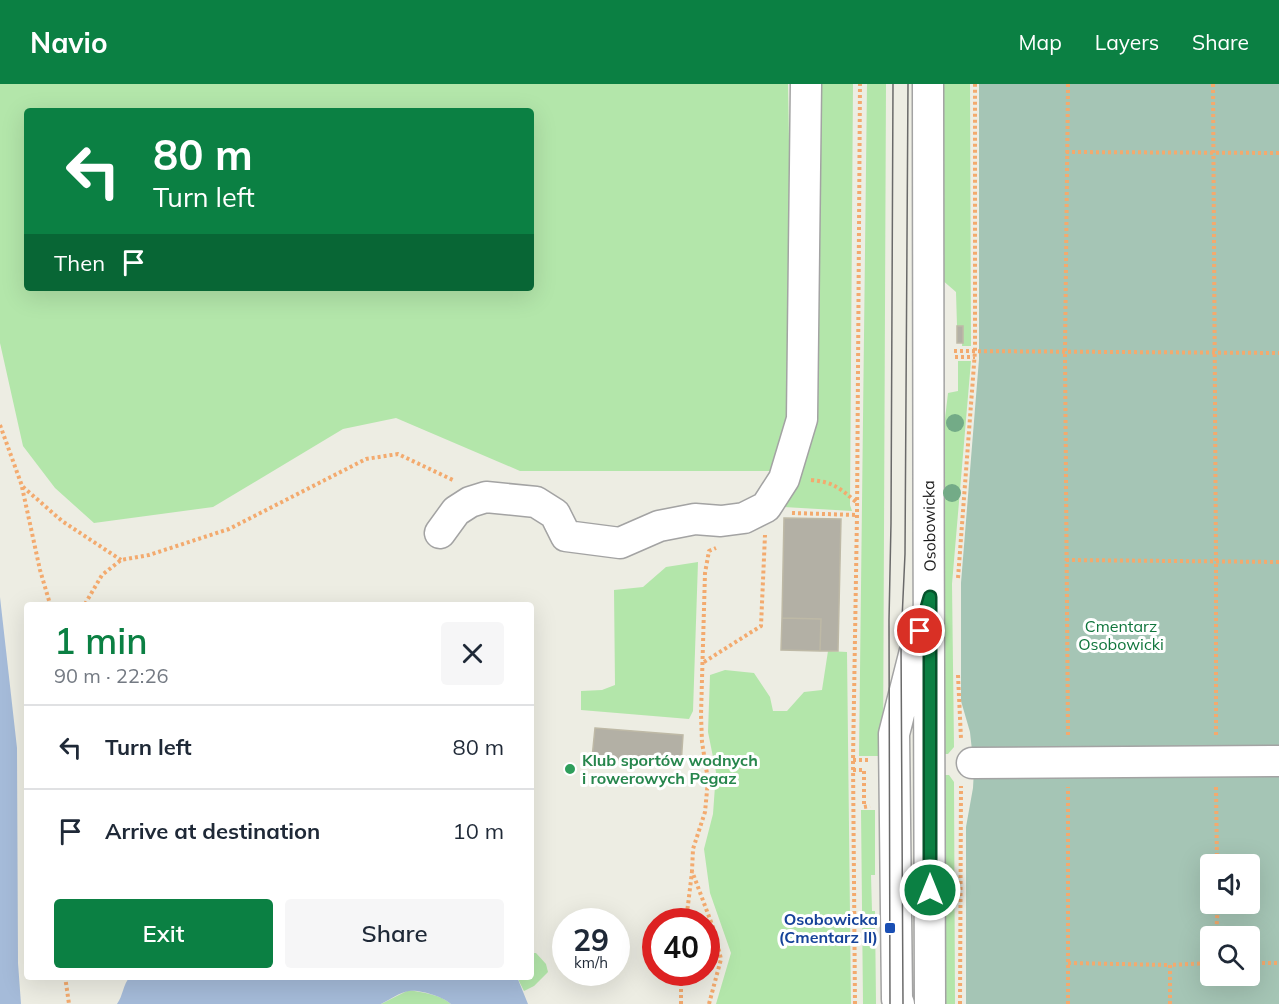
<!DOCTYPE html>
<meta charset="utf-8">
<style>
:root{--surface:#fff;--page:#f6f6f7;--text:#1f2937;--muted:#747a83;--line:#e0e1e3;--accent:#0b8043}
body{margin:0;font-family:Mulish,sans-serif;background:var(--page);color:var(--text);height:100vh;display:flex;flex-direction:column;font-size:22px;white-space:nowrap}
*{box-sizing:border-box;margin:0}
p{font-size:20px;color:var(--muted)}
.icon{flex:none;width:33px;height:33px;fill:none;stroke:currentColor;stroke-width:2;stroke-linecap:round;stroke-linejoin:round}
.map{position:relative;flex:1;overflow:hidden}
.panel{position:absolute;left:24px;top:518px;width:510px;height:378px;display:flex;flex-direction:column;background:var(--surface);border-radius:6px;box-shadow:0 6px 24px #0002}
.panel>*{flex:none}
.guide{position:absolute;left:24px;top:24px;width:510px;height:183px;border-radius:6px;box-shadow:0 6px 24px #0002;background:#0b8043;color:#fff;overflow:hidden}
.fabs{position:absolute;left:1200px;top:770px;display:grid;gap:12px}
.fabs a{display:grid;place-items:center;width:60px;height:60px;border-radius:6px;background:var(--surface);box-shadow:0 6px 24px #0002;font-size:30px}
.speed{position:absolute;left:552px;top:824px;display:flex;gap:12px;font-size:30px;font-weight:700;text-align:center}
.speed>*{display:grid;place-content:center;width:78px;height:78px;border-radius:50%;background:var(--surface);box-shadow:0 6px 24px #0002;line-height:1}
.speed small{font-size:15px;font-weight:400}
.speed .limit{border:9px solid #d22;background:#fff;color:#111}
.pin{position:absolute;display:grid;place-items:center;width:51px;height:51px;color:#fff;margin:-26px;border:3px solid #fff;border-radius:50%;box-shadow:0 2px 6px #0007}
.me{position:absolute;width:66px;margin:-33px;rotate:0deg;stroke-linejoin:round;filter:drop-shadow(0 0 4px #0008)}
.turn{display:flex;align-items:center;gap:21px;height:126px;padding:0 30px;font-size:27px}
.turn .icon{width:78px;height:78px;stroke-width:2.5}
.turn b{display:block;font-size:42px;line-height:51px}
.then{display:flex;align-items:center;height:57px;padding:0 30px;background:#0003;gap:12px;font-size:22px}
.round{display:grid;place-items:center;flex:none;width:63px;height:63px;border-radius:6px;background:var(--page)}
.summary{display:flex;align-items:center;justify-content:space-between;height:102px;padding:0 30px}
h1{font-size:36px;font-weight:600;line-height:45px;color:var(--accent)}
.button{display:flex;gap:12px;margin-top:auto;padding:12px 30px}
.button a{flex:1;height:69px;border-radius:6px;background:var(--accent);color:#fff;font-size:24px;font-weight:600;line-height:69px;text-align:center}
.button a+a{background:var(--page);color:var(--text)}
ul{padding:0;list-style:none}
li{display:flex;align-items:center;gap:18px;height:84px;padding:0 30px;border-top:2px solid var(--line)}
li div{flex:1}
li b{display:block;font-size:22px}
li em{font-style:normal}
header{display:flex;align-items:center;gap:36px;box-sizing:border-box;height:84px;padding:0 30px;background:var(--accent);color:#fff}
header strong{font-size:28px}
nav{display:flex;gap:33px;margin-inline-start:auto;font-size:21px}
.map>svg:first-child{display:block}
</style>
<header>
<strong>Navio</strong>
<nav><a>Map</a><a>Layers</a><a>Share</a></nav>
</header>
<div class="map">
<svg width="1279" height="920" viewBox="0 0 1279 920">
<rect width="100%" height="100%" fill="#edede3"/>
<path fill="#b3e6aa" fill-rule="evenodd" d="M0,0H788L794,334L779,387H520L396,334L343,345L213,423L94,439L55,404L23,362L0,259ZM27,27H531V204H27Z
M817,0H853L850,421L852,427L784,423L811,334Z
M867,0H886L883,672H859Z
M940,0H970L971,262H962L963,242H957L956,208L941,195Z
M958,277H971L952,500L954,663L948,670H940L939,386L948,309L958,307Z
M698,478L693,627L689,635L581,626V607L602,606L615,601L614,506L643,503L666,483Z
M828,567L847,568L851,920H710H716L731,869L710,809L704,765L713,730L716,688L708,648L710,591L725,586L754,589L770,613L773,627H787L804,608L822,606Z
M940,691H949L954,698L955,920H941Z
M861,726H875V791H871L872,827H875L876,920H863Z
M531,869H536L546,880L548,888L534,902L524,907L517,893L531,892Z
M409,906C423,909 440,910 451,920H381Z"/>
<path fill="#a5c5b5" fill-rule="evenodd" d="M979,0H1279V920H966V743L973,704L974,685L970,648L961,617V499L979,275ZM1210,780H1250V819H1210ZM1210,852H1250V891H1210Z"/>
<path fill="#a5bbd9" d="M0,513L17,664L18,879L21,920H0Z
M130,893H517L528,920H451C444,913 419,905 409,907C400,908 389,916 381,920H117C123,912 123,900 130,893Z"/>
<path fill="#b3b0a5" stroke="#beb9a6" stroke-width="1.5" d="M957,242H963V259H957Z
M784,434L841,435L838,567H820L821,535L782,534Z
M782,534L821,535L820,567L781,566Z
M595,644L683,651L681,681L592,674Z"/>
<g fill="none" stroke-linecap="round" stroke-linejoin="round">
<g stroke="#a3a3a3" stroke-width="33">
<path id="minor" d="M928,0C927,307 930,613 930,920
M440,449L456,427L470,418L486,413L536,418L555,430L566,452L620,459L659,442L695,435L721,437L744,434L766,423L784,395L802,335L806,0
M972,679L1279,677
M899,920L897,915L894,650L919,551"/>
</g>
<path stroke="#f3aa6e" stroke-width="4" stroke-dasharray="3 3" stroke-linecap="butt" d="M1068,0L1065,268L1068,653
M1213,0L1216,478V653
M1066,68L1279,69
M954,267L1279,269
M955,273H975
M0,341L22,402L62,437L121,476
M811,396C833,398 840,404 856,418
M22,403L40,486L50,520
M792,429L857,431
M1066,476L1279,478
M958,494L975,267V0
M85,520L102,491L121,476L149,471L229,445L366,375L398,370L455,397
M704,578L761,542L765,451
M958,591L961,655
M853,676H870
M853,686H864V723L870,722
M1216,703L1217,780
M686,837L692,788
M1216,852L1218,819
M1068,879L1170,881
M1250,879H1279
M65,892L69,920
M681,920V888
M709,920L721,875L714,846L692,787L693,765L705,728L708,696L702,658L701,631L705,489L709,467L716,464
M855,920L853,676L857,431L860,0
M960,920L961,702
M1068,920V703
M1170,920V881L1210,879"/>
<use href="#minor" stroke="#fff" stroke-width="30"/>
<path stroke="#6a6a6a" stroke-width="1.5" d="M890,920L889,536L891,439L893,0
M903,920L901,557L905,470L908,0"/>
</g>
<g fill="#73ab87">
<circle cx="955" cy="339" r="9"/>
<circle cx="952" cy="409" r="9"/>
</g>
<g fill="none" stroke-linecap="round" stroke-linejoin="round">
<g stroke="#07532c" stroke-width="15">
<path id="route" d="M920,547L930,513V806"/>
</g>
<use href="#route" stroke="#0b8043" stroke-width="10"/>
</g>
<circle fill="#2e9e5b" stroke="#fff" stroke-width="2" cx="570" cy="685" r="6"/>
<rect fill="#1a4fb4" stroke="#fff" stroke-width="2" x="884" y="838" width="12" height="12" rx="3"/>
<g text-anchor="middle" dominant-baseline="central" stroke-width="6" stroke-linejoin="round" paint-order="stroke">
<g font-size="16" fill="#1c1c1c" stroke="#fff">
<text transform="translate(929 442) rotate(-91)">Osobowicka</text>
</g>
<g font-size="16" fill="#10753c" stroke="#fff">
<text x="1121" y="542">Cmentarz<tspan x="1121" dy="18">Osobowicki</tspan></text>
</g>
<g font-size="16" font-weight="bold" fill="#27864d" stroke="#fff" text-anchor="start">
<text x="582" y="676">Klub sportów wodnych<tspan x="582" dy="18">i rowerowych Pegaz</tspan></text>
</g>
<g font-size="16" font-weight="bold" fill="#164399" stroke="#fff" text-anchor="end">
<text x="878" y="835">Osobowicka<tspan x="878" dy="18">(Cmentarz II)</tspan></text>
</g>
</g>
</svg>
<div class="fabs">
<a><svg class="icon" aria-label="sound" viewBox="0 0 24 24"><path d="M4 9h4l5-4v14l-5-4H4zM17 9q2 3 0 6"/></svg></a>
<a><svg class="icon" aria-label="search" viewBox="0 0 24 24"><circle cx="10" cy="10" r="6"/><path d="M15 15l6 6"/></svg></a>
</div>
<div class="speed"><div>29<small>km/h</small></div><div class="limit">40</div></div>
<div class="pin" style="left:920px;top:547px;background:#d93025"><svg class="icon" aria-label="arrive" viewBox="0 0 24 24"><path d="M6 21V4h12l-3 4 3 4H6"/></svg></div>
<svg class="me" style="left:930px;top:806px" viewBox="-20 -20 40 40"><circle r="17" fill="#0b8043" stroke="#fff" stroke-width="3"/><path d="M0-11L8 9 0 5-8 9z" fill="#fff"/></svg>
<div class="guide">
<div class="turn"><svg class="icon" aria-label="left" viewBox="0 0 24 24"><path d="M17 20v-9H6M10 6l-5 5 5 5"/></svg><div><b>80 m</b>Turn left</div></div>
<div class="then">Then<svg class="icon" aria-label="arrive" viewBox="0 0 24 24"><path d="M6 21V4h12l-3 4 3 4H6"/></svg></div>
</div>
<section class="panel">
<div class="summary"><div><h1>1 min</h1><p>90 m · 22:26</p></div><a class="round"><svg class="icon" aria-label="close" viewBox="0 0 24 24"><path d="M6 6l12 12M18 6L6 18"/></svg></a></div>
<ul>
<li><svg class="icon" aria-label="left" viewBox="0 0 24 24"><path d="M17 20v-9H6M10 6l-5 5 5 5"/></svg><div><b>Turn left</b></div><em>80 m</em></li>
<li><svg class="icon" aria-label="arrive" viewBox="0 0 24 24"><path d="M6 21V4h12l-3 4 3 4H6"/></svg><div><b>Arrive at destination</b></div><em>10 m</em></li>
</ul>
<div class="button"><a>Exit</a><a>Share</a></div>
</section>
</div>
